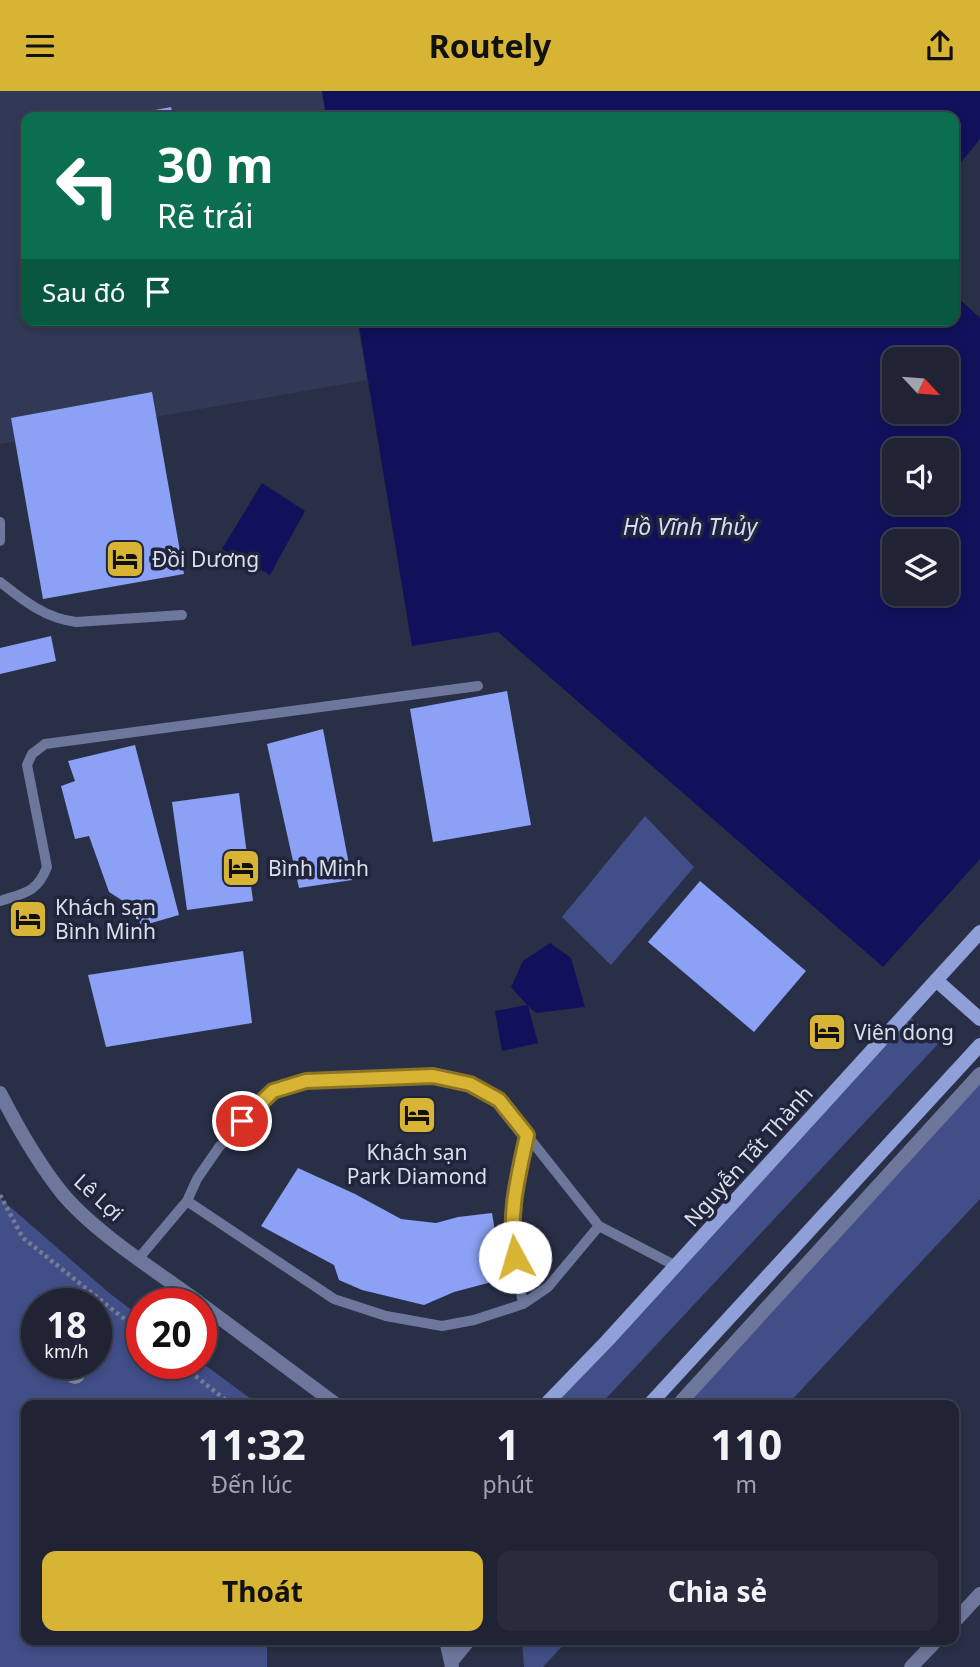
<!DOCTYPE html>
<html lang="vi">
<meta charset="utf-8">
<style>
:root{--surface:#1f2334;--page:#272b3c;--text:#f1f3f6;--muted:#a1a4ac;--line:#3c404f;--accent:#d8b434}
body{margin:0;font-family:"Noto Sans",sans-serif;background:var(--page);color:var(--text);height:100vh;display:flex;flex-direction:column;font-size:26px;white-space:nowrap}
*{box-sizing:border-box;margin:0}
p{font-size:23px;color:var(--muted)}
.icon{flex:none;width:38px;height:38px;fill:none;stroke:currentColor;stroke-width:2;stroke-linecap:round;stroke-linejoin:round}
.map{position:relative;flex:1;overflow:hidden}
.panel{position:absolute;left:21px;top:1309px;width:938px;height:245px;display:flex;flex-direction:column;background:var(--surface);border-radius:14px;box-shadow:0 4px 10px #0003,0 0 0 2px var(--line)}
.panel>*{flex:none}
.guide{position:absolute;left:21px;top:21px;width:938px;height:214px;border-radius:14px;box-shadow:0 4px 10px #0003,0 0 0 2px var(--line);background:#0b6e4f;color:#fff;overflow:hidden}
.needle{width:46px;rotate:116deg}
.fabs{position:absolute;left:882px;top:256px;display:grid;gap:14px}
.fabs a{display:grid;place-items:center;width:77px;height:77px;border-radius:14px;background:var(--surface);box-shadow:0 4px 10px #0003,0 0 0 2px var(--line);font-size:35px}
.speed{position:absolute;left:21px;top:1197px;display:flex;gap:14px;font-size:35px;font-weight:700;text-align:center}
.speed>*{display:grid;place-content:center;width:91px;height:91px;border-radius:50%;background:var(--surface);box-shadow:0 4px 10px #0003,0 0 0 2px var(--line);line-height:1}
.speed small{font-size:18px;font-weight:400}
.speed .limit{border:10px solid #d22;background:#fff;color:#111}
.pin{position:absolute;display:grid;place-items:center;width:60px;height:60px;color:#fff;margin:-30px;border:4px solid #fff;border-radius:50%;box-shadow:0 2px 7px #0007}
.me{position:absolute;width:77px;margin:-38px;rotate:354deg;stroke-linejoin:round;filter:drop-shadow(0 0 5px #0008)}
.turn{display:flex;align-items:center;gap:24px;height:147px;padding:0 21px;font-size:32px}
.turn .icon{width:91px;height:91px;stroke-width:2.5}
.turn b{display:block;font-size:49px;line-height:60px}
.then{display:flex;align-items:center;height:66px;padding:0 21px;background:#0003;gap:14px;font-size:26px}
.eta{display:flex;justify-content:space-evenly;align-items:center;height:119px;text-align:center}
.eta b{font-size:42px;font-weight:700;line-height:49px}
.button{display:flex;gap:14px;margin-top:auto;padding:14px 21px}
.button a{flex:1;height:80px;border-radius:14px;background:var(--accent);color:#111;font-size:28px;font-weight:700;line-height:80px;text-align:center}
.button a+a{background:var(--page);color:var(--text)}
header{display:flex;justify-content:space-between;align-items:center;height:91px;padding:0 21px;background:var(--accent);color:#111;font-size:32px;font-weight:700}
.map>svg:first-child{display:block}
</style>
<header><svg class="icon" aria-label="menu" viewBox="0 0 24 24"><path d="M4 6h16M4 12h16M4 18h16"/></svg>Routely<svg class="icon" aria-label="share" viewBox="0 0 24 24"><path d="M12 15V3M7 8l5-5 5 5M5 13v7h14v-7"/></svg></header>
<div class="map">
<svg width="980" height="1576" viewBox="0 0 980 1576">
<rect width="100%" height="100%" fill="#292f46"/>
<path fill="#323956" d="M0,0H322L326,26H26V229H357L367,289L0,353Z"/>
<path fill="#414e88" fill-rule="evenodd" d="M645,725L694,776L611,874L562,826Z
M911,927L939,952L600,1314H552Z
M980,982V1108L787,1314H678Z
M0,1107L108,1201L142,1227V1272L201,1271L259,1314H26V1549H267V1576H0ZM37,1213H96V1272H37Z
M522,1549H568L543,1576H524Z"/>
<path fill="#11115b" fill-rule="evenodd" d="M322,0H980V48L954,80V26H326Z
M954,203L980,227V768L883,876L498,541L412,555L358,229H954ZM894,268H947V320H894ZM894,359H947V411H894ZM894,450H947V502H894Z
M262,392L305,420L270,484L222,458Z
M550,852L571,867L585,916L536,922L528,915L538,952L502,960L495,920L527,914L511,896L523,870Z"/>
<path fill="#8ba1f5" d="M171,16L173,26H123V25Z
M152,301L184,483L43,508L11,327Z
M51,545L56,570L0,583V557Z
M507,600L531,734L433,751L410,618Z
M323,638L352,789L299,797L267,653Z
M135,654L179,824L141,835L134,817L109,801L89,745L75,748L61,695L75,690L68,670Z
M239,702L253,810L187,819L172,711Z
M700,790L806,880L754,941L648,851Z
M243,860L252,932L106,956L88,884Z
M298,1077L355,1103L401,1128L436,1132L458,1126L492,1122L503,1188L454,1201L424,1214L362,1199L339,1189L334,1174L261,1135Z"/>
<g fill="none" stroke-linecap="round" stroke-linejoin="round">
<path stroke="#767c8f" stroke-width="4.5" stroke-dasharray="3.5 3.5" stroke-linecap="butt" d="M0,1104L23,1147L142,1242
M179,1272L232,1314"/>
<path stroke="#6d779b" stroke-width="10" d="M0,431V450
M0,491C24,510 45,527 76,531L182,524
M0,810C24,802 37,802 47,776L27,674L32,663L45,653L478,595
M187,1110L334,1208L386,1225L442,1235L474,1229L523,1213L548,1196L599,1135
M139,1167L187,1110L197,1088L219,1056L273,1000L306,990L433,985L470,994L499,1009L599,1135L676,1175
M523,1213L511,1142L512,1120L527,1044"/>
<path stroke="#6d779b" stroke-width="14" d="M0,1002C18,1037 37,1071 62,1102C95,1142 158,1181 201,1213
M201,1213L337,1314
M678,1314L980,983
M954,1531L980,1503
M446,1549L452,1576
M451,1571L469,1549
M911,1576L937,1549"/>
<path stroke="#8f9fd8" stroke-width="14" d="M936,889L980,928
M545,1314L607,1250L980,841
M649,1314L980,954"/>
</g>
<circle fill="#888ea5" cx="75" cy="1283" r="10"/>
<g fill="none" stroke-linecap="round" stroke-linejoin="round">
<g stroke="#8c7522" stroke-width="18">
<path id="route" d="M242,1030L273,1000L306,990L433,985L470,993L499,1009L527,1044C518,1087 508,1122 515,1166"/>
</g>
<use href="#route" stroke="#d8b434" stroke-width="12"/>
</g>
<defs>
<g id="hotel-square" transform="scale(2.0125)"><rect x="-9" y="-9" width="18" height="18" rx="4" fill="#d8b434" stroke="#20253c"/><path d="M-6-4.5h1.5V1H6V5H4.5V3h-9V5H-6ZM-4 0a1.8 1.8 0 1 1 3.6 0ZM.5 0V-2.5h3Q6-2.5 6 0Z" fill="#111"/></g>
</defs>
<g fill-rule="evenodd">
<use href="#hotel-square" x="125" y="468"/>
<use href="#hotel-square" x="241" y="777"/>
<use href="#hotel-square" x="28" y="828"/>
<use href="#hotel-square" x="827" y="941"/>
<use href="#hotel-square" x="417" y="1024"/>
</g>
<g text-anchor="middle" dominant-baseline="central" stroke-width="7" stroke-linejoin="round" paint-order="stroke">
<g font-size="21" fill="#dadfee" stroke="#20253c" text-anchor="start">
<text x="152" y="468">Đồi Dương</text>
<text x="268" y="777">Bình Minh</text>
<text x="55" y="816">Khách sạn<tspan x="55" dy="24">Bình Minh</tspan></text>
<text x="854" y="941">Viên dong</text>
<text x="417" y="1061" text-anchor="middle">Khách sạn<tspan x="417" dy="24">Park Diamond</tspan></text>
</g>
<g font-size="21" fill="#dadfee" stroke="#20253c">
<text transform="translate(748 1065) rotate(-48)">Nguyễn Tất Thành</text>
<text transform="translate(99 1106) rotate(43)">Lê Lợi</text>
</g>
<g font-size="23" font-style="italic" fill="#d6dcf3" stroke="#20253c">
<text x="690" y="435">Hồ Vĩnh Thủy</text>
</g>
</g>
</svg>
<div class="fabs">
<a><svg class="needle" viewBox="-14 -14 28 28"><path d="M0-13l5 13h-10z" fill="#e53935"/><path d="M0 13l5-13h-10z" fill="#a1a4ac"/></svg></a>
<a><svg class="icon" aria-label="sound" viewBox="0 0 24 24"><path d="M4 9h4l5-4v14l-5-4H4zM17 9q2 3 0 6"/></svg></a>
<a><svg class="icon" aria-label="layers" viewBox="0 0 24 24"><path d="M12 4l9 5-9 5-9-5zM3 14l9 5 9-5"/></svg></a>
</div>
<div class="speed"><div>18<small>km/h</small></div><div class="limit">20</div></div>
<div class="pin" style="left:242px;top:1030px;background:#d93025"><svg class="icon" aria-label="arrive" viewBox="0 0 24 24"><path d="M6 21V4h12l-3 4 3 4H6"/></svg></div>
<svg class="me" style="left:515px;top:1166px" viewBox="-20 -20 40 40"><circle r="19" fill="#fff"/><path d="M0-13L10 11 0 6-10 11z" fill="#d8b434"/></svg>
<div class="guide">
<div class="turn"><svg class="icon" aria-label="left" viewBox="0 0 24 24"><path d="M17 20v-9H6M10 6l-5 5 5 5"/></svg><div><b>30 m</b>Rẽ trái</div></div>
<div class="then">Sau đó<svg class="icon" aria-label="arrive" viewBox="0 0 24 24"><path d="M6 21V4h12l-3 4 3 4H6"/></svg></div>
</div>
<section class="panel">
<div class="eta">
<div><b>11:32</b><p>Đến lúc</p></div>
<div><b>1</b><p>phút</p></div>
<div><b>110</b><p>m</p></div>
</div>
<div class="button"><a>Thoát</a><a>Chia sẻ</a></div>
</section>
</div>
